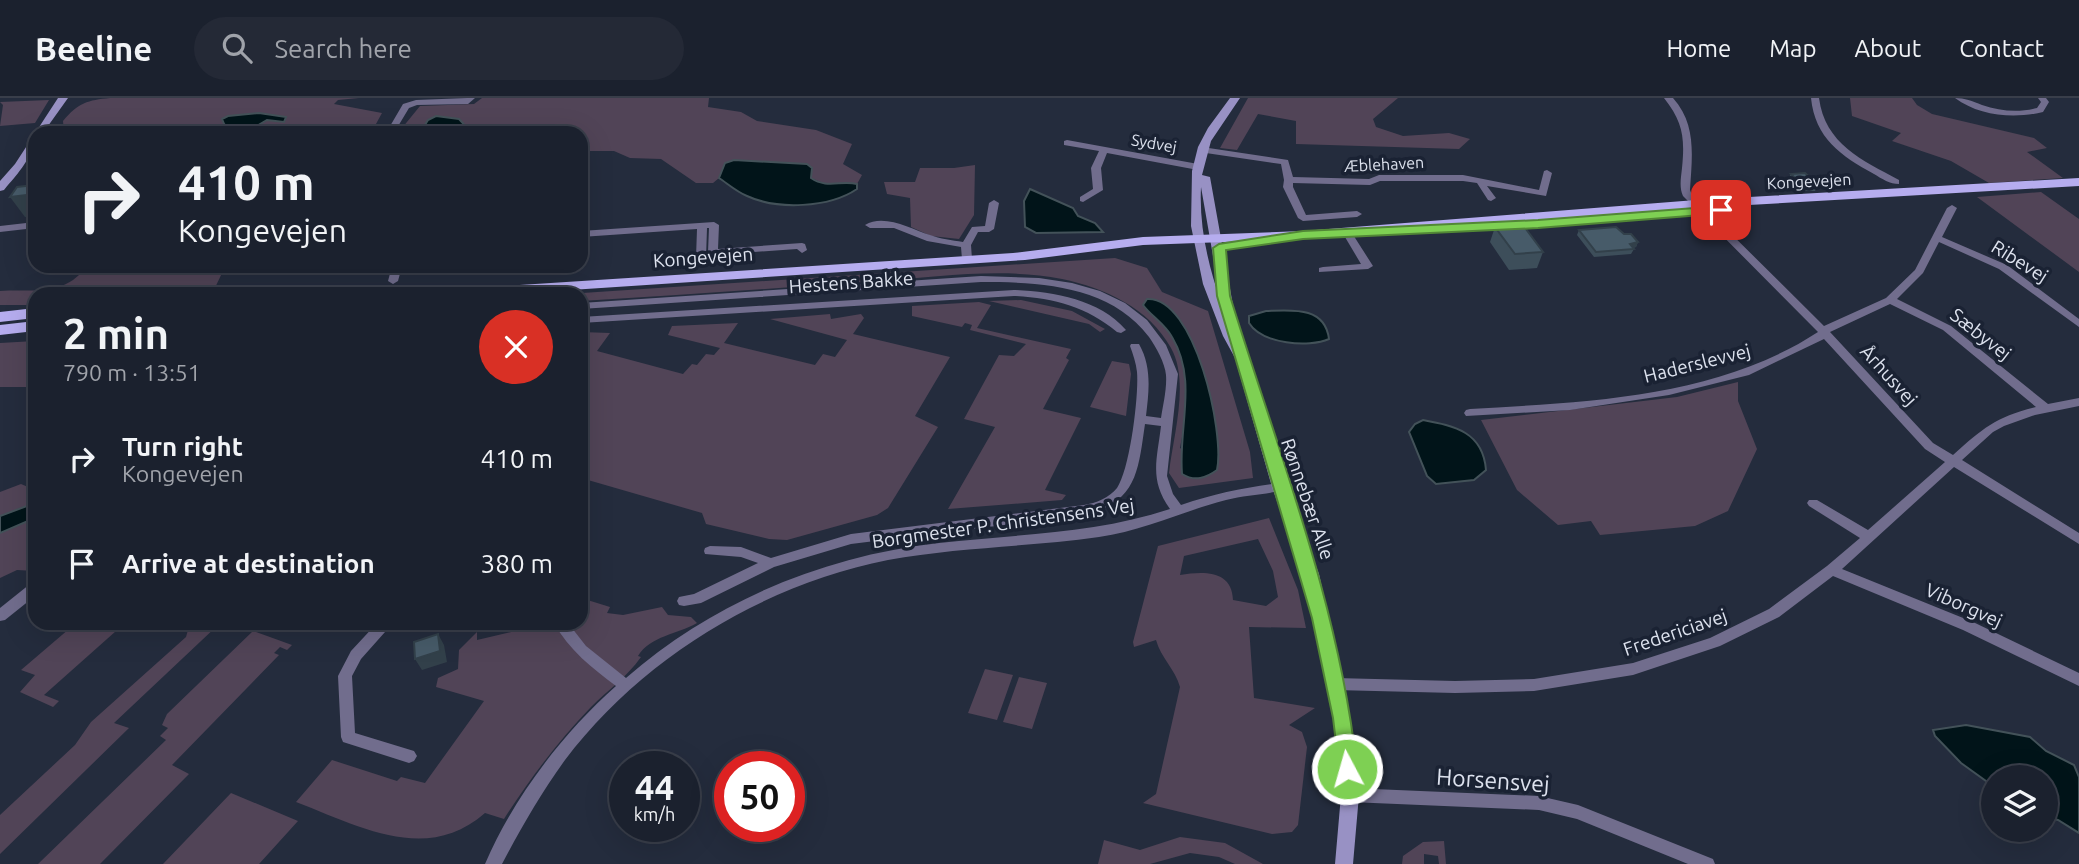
<!DOCTYPE html>
<meta charset="utf-8">
<style>
:root{--surface:#1b212e;--page:#242936;--text:#f1f3f6;--muted:#a0a3aa;--line:#393e4a}
body{margin:0;font-family:Ubuntu,sans-serif;background:var(--page);color:var(--text);height:100vh;display:flex;flex-direction:column;font-size:26px;white-space:nowrap}
*{box-sizing:border-box;margin:0}
p{font-size:23px;color:var(--muted)}
.icon{flex:none;width:38px;height:38px;fill:none;stroke:currentColor;stroke-width:2;stroke-linecap:round;stroke-linejoin:round}
.map{position:relative;flex:1;overflow:hidden}
.details{position:absolute;left:28px;top:189px;width:560px;height:343px;display:flex;flex-direction:column;background:var(--surface);border-radius:21px;box-shadow:0 7px 28px #0002,0 0 0 2px var(--line)}
.details>*{flex:none}
.hud{position:absolute;left:28px;top:28px;width:560px;height:147px;border-radius:21px;box-shadow:0 7px 28px #0002,0 0 0 2px var(--line);background:#1b212e;color:var(--text);overflow:hidden}
.fabs{position:absolute;left:1981px;top:667px;display:grid;gap:14px}
.fabs a{display:grid;place-items:center;width:77px;height:77px;border-radius:50%;background:var(--surface);box-shadow:0 7px 28px #0002,0 0 0 2px var(--line);font-size:35px}
.speed{position:absolute;left:609px;top:653px;display:flex;gap:14px;font-size:35px;font-weight:700;text-align:center}
.speed>*{display:grid;place-content:center;width:91px;height:91px;border-radius:50%;background:var(--surface);box-shadow:0 7px 28px #0002,0 0 0 2px var(--line);line-height:1}
.speed small{font-size:18px;font-weight:400}
.speed .limit{border:10px solid #d22;background:#fff;color:#111}
.pin{position:absolute;display:grid;place-items:center;width:60px;height:60px;color:#fff;margin:-30px;border-radius:14px;box-shadow:0 4px 10px #0006}
.me{position:absolute;width:77px;margin:-38px;rotate:354deg;stroke-linejoin:round;filter:drop-shadow(0 0 5px #0008)}
.turn{display:flex;align-items:center;gap:24px;height:147px;padding:0 35px;font-size:32px}
.turn .icon{width:91px;height:91px;stroke-width:2.5}
.turn b{display:block;font-size:49px;line-height:60px}
.round{display:grid;place-items:center;flex:none;width:74px;height:74px;border-radius:37px;background:var(--page)}
.headline{display:flex;align-items:center;justify-content:space-between;height:119px;padding:0 35px}
h1{font-size:42px;font-weight:700;line-height:52px}
ul{padding:0;list-style:none}
li{display:flex;align-items:center;gap:21px;height:105px;padding:0 35px}
li div{flex:1}
li b{display:block;font-size:26px}
li em{font-style:normal}
header{display:flex;align-items:center;gap:42px;box-sizing:border-box;height:98px;padding:0 35px;background:var(--surface);border-bottom:2px solid var(--line)}
header strong{font-size:33px}
nav{display:flex;gap:38px;margin-inline-start:auto;font-size:24px}
.search{width:490px;height:63px;background:var(--page);display:flex;align-items:center;gap:18px;box-sizing:border-box;padding:0 24px;border-radius:38px;color:var(--muted);font-size:26px}
.map>svg:first-child{display:block}
</style>
<header>
<strong>Beeline</strong>
<div class="search"><svg class="icon" aria-label="search" viewBox="0 0 24 24"><circle cx="10" cy="10" r="6"/><path d="M15 15l6 6"/></svg>Search here</div>
<nav><a>Home</a><a>Map</a><a>About</a><a>Contact</a></nav>
</header>
<div class="map">
<svg width="2079" height="766" viewBox="0 0 2079 766">
<rect width="100%" height="100%" fill="#242c3d"/>
<path fill="#514457" fill-rule="evenodd" d="M110,0H359L338,2L334,6L382,15L371,35H260L254,29L267,22L284,24L281,18L259,15L228,18L229,34L232,35L188,30L64,35L63,23C78,5 88,2 110,0Z
M482,0H709L708,9L741,14L757,23L816,32L852,46L843,66L862,77L857,86L828,87L811,80L806,66L734,62L725,65L719,80L713,85H696L661,61L630,60L614,53H589L581,61V35H472L470,30L424,27L420,35H398L420,8L474,6Z
M1248,0H1398L1373,21L1376,29L1403,38L1449,35L1470,41L1459,51L1296,46V23L1258,16L1237,52L1220,50Z
M1850,0H1912L1917,7L1932,16L2034,40L2047,50L2027,54L2063,80L1989,85L1951,63L1892,43L1901,35L1852,18Z
M49,2L35,25L0,28L3,7L0,4Z
M975,67L974,117L959,141L931,138L911,129L910,100L887,96L884,84H915L920,70H954Z
M2041,94L2079,121V174L1977,99Z
M1115,160L1147,170L1162,194L1208,213L1250,354L1253,380L1179,390L1169,375C1173,338 1190,284 1171,250C1149,210 1105,190 1062,181C1003,169 938,179 877,183C779,190 680,197 581,203V196H567ZM1147,201C1195,198 1225,335 1217,372L1180,350C1187,313 1192,274 1173,239C1165,226 1152,219 1143,207Z
M87,168H220L223,173L212,196H35V207H0V193C34,191 64,199 87,168Z
M1021,202L1072,213L1105,231L1100,234L1089,226L989,203Z
M979,204L991,207L977,230L1071,251L1066,260L1069,262L1043,311L1081,320L1045,392L1066,397L1062,402L948,411L995,329L964,321L999,257L1014,258L1026,246L970,232L972,227L965,225L962,229L912,218V208Z
M830,216L831,221L861,216L864,220L853,236L950,259L915,318L938,329L888,410L877,417L787,442L769,441L706,426L702,415L581,380V234L610,235L597,253L683,276L692,266L697,267L706,256L714,257L720,250L668,237L672,228L738,225L724,245L815,267L823,256L835,259L847,242L770,221Z
M35,243V289H0V245Z
M1112,263L1129,266L1131,276L1126,318L1090,309Z
M1738,284V303L1757,351L1728,413L1695,428L1600,437L1591,423L1558,427L1517,392L1481,322L1677,299Z
M21,386L35,392V405L0,418V394Z
M35,420V473L17,472L0,480V435Z
M1269,420L1298,492L1306,530L1249,529L1254,600L1315,610L1289,627L1302,634L1307,649L1298,727L1292,734L1272,736L1143,705L1156,696L1180,589C1175,571 1161,560 1156,542L1134,549L1133,544L1158,448ZM1258,441L1273,473L1278,499L1266,508L1233,502C1232,472 1204,473 1180,477L1184,458Z
M581,500L610,509L607,515L623,517L662,509L668,517L691,519L697,525C678,536 650,538 638,558L641,559C627,579 608,592 591,609C558,643 529,682 504,721L485,715C427,766 361,729 296,704L332,662L397,683L401,679L425,685L484,603L436,589L438,580L458,571L459,552L477,534V542L520,532L529,525H581Z
M76,525H125L44,597L59,603L53,609L20,594L35,577L21,572Z
M190,525L218,527L114,625L129,630L0,756V717L75,647L91,624L186,539Z
M253,533L292,547L287,552L280,549L274,555L279,557L172,667L189,676L100,766H38L166,642L160,638L168,630L162,627L167,616Z
M985,571L1013,577L997,622L968,615Z
M1019,579L1047,585L1032,631L1003,624Z
M231,695L298,723L259,766H163Z
M1180,739L1225,745L1263,766H1235L1219,759L1190,755L1150,766H1098L1104,742L1140,752Z
M1444,743L1446,766H1439L1438,758L1424,756V766H1402L1403,758L1423,744Z"/>
<path fill="#011419" stroke="#435259" stroke-width="2" d="M259,15L286,19L284,24L267,22L255,29L260,35C244,35 228,40 222,21L228,18Z
M436,18L459,21L472,35H420L428,22Z
M734,62L807,66L812,70L811,80C827,91 841,82 857,86V91C829,110 777,112 747,98C737,94 728,86 719,80L725,65Z
M1030,91L1073,110L1078,118L1095,125L1103,134L1036,135L1025,129L1024,103Z
M1147,201C1195,198 1225,335 1217,372C1206,380 1195,384 1182,376C1178,329 1198,283 1172,239C1165,226 1151,218 1143,207Z
M1266,213C1292,212 1325,208 1329,241C1309,250 1262,246 1249,225V218Z
M1423,322C1455,328 1483,334 1486,372L1474,382L1436,386L1427,378L1409,334L1415,326Z
M35,405V420L0,435V418Z
M1966,627L2030,639L2046,653L2074,667L2079,679V735L2058,722L2046,719V679H1993V688L1961,665L1935,638L1933,632Z"/>
<g fill="none" stroke-linecap="round" stroke-linejoin="round">
<path fill="#716d8d" fill-rule="evenodd" d="M467,0H475L468,6L417,7L409,10L394,35H386L403,6L416,2Z
M1664,0H1673C1697,27 1692,58 1690,92L1692,97L1824,228L1886,200L1915,172L1947,110L1952,107L1957,110L1942,139L2007,167L2079,221V229L1999,171L1939,144L1923,175L1897,201L1951,228L2048,306L2079,300V308L2035,317L2004,328L1993,334L1962,362L2079,435V446L1954,369L1842,471L1973,524L2079,575V588L1963,532L1833,478L1779,519L1720,548L1633,577L1534,593L1455,595L1335,592L1330,590L1328,586L1330,582L1335,580L1455,583L1534,581L1633,565L1710,540L1769,511L1827,468L1860,440L1809,408L1807,405L1809,402H1817L1868,432L1945,364L1925,351L1824,241L1749,277L1669,297L1570,312L1466,318L1464,315L1466,312L1470,311C1586,304 1717,300 1818,234L1683,98C1679,89 1681,80 1682,70C1685,40 1683,24 1664,0ZM1890,206L1943,232L2036,309C1996,319 1983,330 1953,357L1933,345L1830,234Z
M1811,0H1819C1825,46 1862,62 1899,82V86C1890,86 1882,81 1874,76C1841,58 1815,40 1811,0Z
M1955,0C1965,0 1972,3 1982,7C2000,13 2018,15 2037,10L2041,4L2038,0H2046L2049,4L2043,14C2014,21 1979,18 1955,0Z
M1067,42L1198,66L1203,69L1198,72L1107,55L1101,70L1103,92L1083,104L1080,103V99L1093,91L1091,70L1099,53L1064,47V43Z
M1202,49L1288,62L1293,79L1369,81L1379,77H1463L1539,92L1544,73L1547,72L1552,75L1546,98L1487,88L1496,100L1491,103L1488,102L1477,85L1463,83H1380L1370,87L1293,85V89L1306,117L1357,113L1362,116L1357,119L1303,123L1298,120L1283,89L1284,82L1281,66L1199,54V50Z
M994,102L999,105L994,131L989,134H978L971,147L972,161L967,164L962,161L961,149L927,143L894,130H870L865,127C884,115 911,131 930,137C940,141 952,142 963,144L972,129L985,128L989,105Z
M35,124V130L0,134V128Z
M714,124L719,127L718,151L802,145L805,146L807,152L802,155L797,151L713,157L708,154L709,130H707L706,160L701,163L696,160L697,131L581,139V133Z
M1347,131L1350,132L1373,168L1368,171L1319,174V170L1323,169L1361,166L1342,134Z
M392,168H402L398,183L393,186L388,183Z
M981,178L1039,180L1072,185L1100,193L1125,205L1147,222L1166,247L1178,276L1167,378L1173,396L1181,407C1216,395 1243,390 1279,385L1283,386L1285,389L1283,392C1265,397 1245,397 1226,402C1183,413 1143,433 1099,439C1029,449 958,449 888,462C763,487 642,560 565,662C541,695 521,730 502,766H485C514,699 562,636 616,588C592,570 569,552 554,525H568L586,548L626,580C714,503 824,458 939,445C1017,436 1095,436 1170,411C1149,382 1157,362 1161,328L1145,326C1138,374 1137,404 1084,417L851,446L774,469L701,505L684,508L679,507L677,503L679,499L694,496L758,465L741,459L705,456L704,453L705,450L710,448L741,449L771,460L851,436L1084,407C1096,405 1109,400 1117,390C1130,371 1139,297 1137,274C1136,265 1133,256 1130,248L1131,246H1139C1152,269 1149,293 1146,318L1161,320C1163,307 1167,291 1166,277C1165,265 1156,249 1149,239C1110,187 1040,184 981,184L581,211V205Z
M1014,192C1053,194 1099,201 1126,232L1121,235L1117,234C1087,209 1053,200 1014,198L581,225V219Z
M35,485V498L5,522L0,523V510L30,486Z
M377,525H393L361,561L352,578L355,635L414,653L417,658L414,663L409,665L343,644L341,639L338,578L351,553Z
M1350,690L1539,698L1578,707L1713,761L1715,766H1688L1577,721L1539,712L1350,704L1345,702L1342,697L1345,692Z"/>
<path fill="#9891c4" fill-rule="evenodd" d="M58,0H68L43,35H35C35,58 18,75 4,92L0,93V83L15,66Z
M1230,0H1240L1211,43L1202,77L1210,79L1234,213L1232,216H1225L1247,260L1286,389L1319,476L1350,620L1359,697L1353,766H1335L1341,697L1334,620L1303,476L1272,389L1235,260L1223,238L1203,186L1191,128L1192,73L1198,49L1208,30ZM1201,89L1221,204C1208,167 1199,128 1201,89Z"/>
<path fill="#b6adef" fill-rule="evenodd" d="M2079,80V88L1696,110L1303,141L1143,147L1025,162L510,196H435L442,192L1013,155L1143,139L1303,133L1696,102Z
M35,210V220L0,224V214Z
M35,223V233L0,237V227Z"/>
</g>
<path fill="#3d4e5a" d="M1791,76L1818,87L1815,93H1801L1788,81Z
M1495,129L1543,154L1537,170L1509,172L1490,144Z
M1579,132L1624,136L1638,144L1636,149L1633,150L1634,151L1631,156L1594,159L1577,137Z
M423,525H463L456,533Z"/>
<path fill="#32404a" d="M35,96V118L25,119L10,99Z
M1638,144L1636,149L1627,151L1630,146Z
M451,525H463L456,533Z
M438,536L444,547L447,564L422,572L415,561Z"/>
<path fill="#475b69" stroke="#32404a" stroke-width="2" d="M1805,75L1818,87L1803,88L1791,76Z
M35,85V96L10,99L17,89L34,87Z
M1523,127L1543,154L1515,156L1495,129Z
M1616,129L1624,136H1631L1638,144L1630,146L1634,151L1596,154L1579,132Z
M438,536L440,553L415,561L414,544Z"/>
<path fill="#7ed053" stroke="#528736" stroke-width="2" d="M1721,108L1726,109V115L1538,130L1303,141L1226,152L1230,198C1278,353 1340,509 1357,671L1354,678L1347,680L1340,678L1333,620L1312,520L1217,198L1213,150L1219,146L1303,133L1538,122Z"/>
<g text-anchor="middle" dominant-baseline="central" stroke-width="7" stroke-linejoin="round" paint-order="stroke">
<g font-size="16" fill="#dde2ee" stroke="#1a2233">
<text transform="translate(1154 45) rotate(10)">Sydvej</text>
<text transform="translate(1384 66) rotate(-3)">Æblehaven</text>
<text transform="translate(1809 83) rotate(-3)">Kongevejen</text>
</g>
<g font-size="19" fill="#dde2ee" stroke="#1a2233">
<text transform="translate(703 159) rotate(-4)">Kongevejen</text>
<text transform="translate(2020 163) rotate(32)">Ribevej</text>
<text transform="translate(851 184) rotate(-4)">Hestens Bakke</text>
<text transform="translate(1981 236) rotate(38)">Sæbyvej</text>
<text transform="translate(1697 265) rotate(-14)">Haderslevvej</text>
<text transform="translate(1889 277) rotate(48)">Århusvej</text>
<text transform="translate(1308 401) rotate(71)">Rønnebær Alle</text>
<text transform="translate(1003 425) rotate(-8)">Borgmester P. Christensens Vej</text>
<text transform="translate(1964 507) rotate(24)">Viborgvej</text>
<text transform="translate(1675 534) rotate(-19)">Fredericiavej</text>
</g>
<g font-size="23" fill="#dde2ee" stroke="#1a2233">
<text transform="translate(1493 682) rotate(4)">Horsensvej</text>
</g>
</g>
</svg>
<div class="fabs">
<a><svg class="icon" aria-label="layers" viewBox="0 0 24 24"><path d="M12 4l9 5-9 5-9-5zM3 14l9 5 9-5"/></svg></a>
</div>
<div class="speed"><div>44<small>km/h</small></div><div class="limit">50</div></div>
<div class="pin" style="left:1721px;top:112px;background:#d93025"><svg class="icon" aria-label="arrive" viewBox="0 0 24 24"><path d="M6 21V4h12l-3 4 3 4H6"/></svg></div>
<svg class="me" style="left:1347px;top:671px" viewBox="-20 -20 40 40"><circle r="17" fill="#7ed053" stroke="#fff" stroke-width="3"/><path d="M0-11L8 9 0 5-8 9z" fill="#fff"/></svg>
<div class="hud">
<div class="turn"><svg class="icon" aria-label="right" viewBox="0 0 24 24"><path d="M7 20v-9h11M14 6l5 5-5 5"/></svg><div><b>410 m</b>Kongevejen</div></div>
</div>
<section class="details">
<div class="headline"><div><h1>2 min</h1><p>790 m · 13:51</p></div><a class="round" style="background:#d93025;color:#fff"><svg class="icon" aria-label="close" viewBox="0 0 24 24"><path d="M6 6l12 12M18 6L6 18"/></svg></a></div>
<ul>
<li><svg class="icon" aria-label="right" viewBox="0 0 24 24"><path d="M7 20v-9h11M14 6l5 5-5 5"/></svg><div><b>Turn right</b><p>Kongevejen</p></div><em>410 m</em></li>
<li><svg class="icon" aria-label="arrive" viewBox="0 0 24 24"><path d="M6 21V4h12l-3 4 3 4H6"/></svg><div><b>Arrive at destination</b></div><em>380 m</em></li>
</ul>
</section>
</div>
